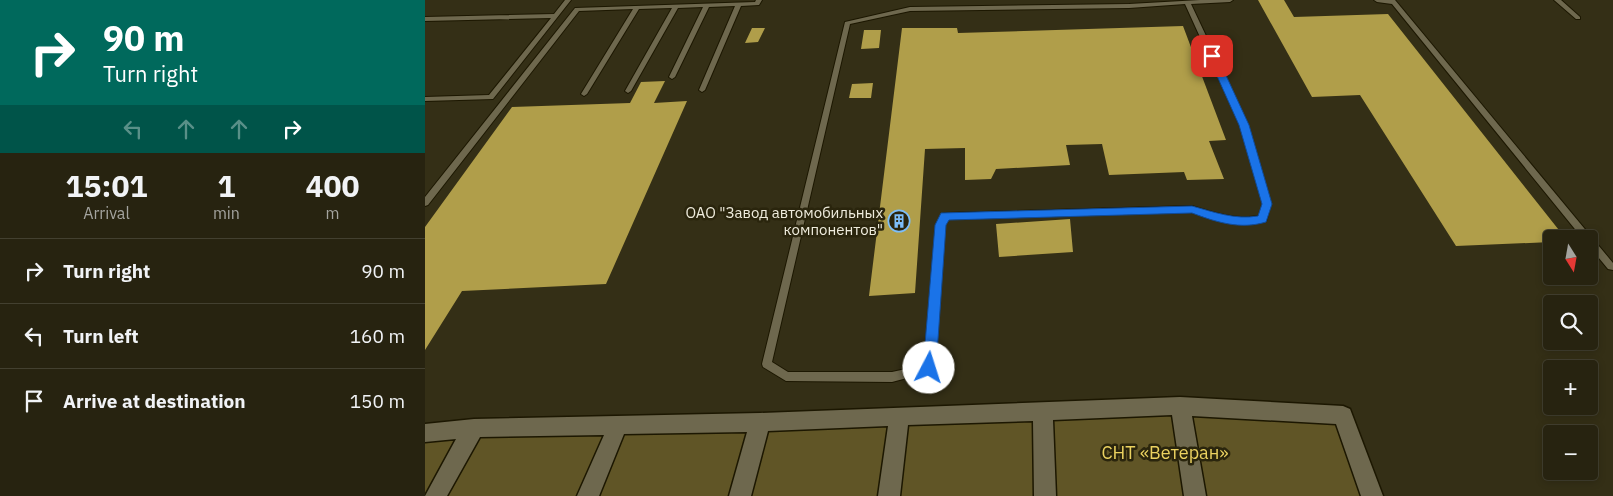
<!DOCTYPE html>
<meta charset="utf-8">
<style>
:root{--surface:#272310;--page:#332f1e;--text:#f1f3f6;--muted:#a4a49f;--line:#434030}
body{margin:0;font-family:"IBM Plex Sans",sans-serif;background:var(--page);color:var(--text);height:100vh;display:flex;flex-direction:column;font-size:19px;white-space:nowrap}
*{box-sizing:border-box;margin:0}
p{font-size:16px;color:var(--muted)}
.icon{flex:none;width:28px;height:28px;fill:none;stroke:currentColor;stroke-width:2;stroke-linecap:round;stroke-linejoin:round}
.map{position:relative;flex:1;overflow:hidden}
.drawer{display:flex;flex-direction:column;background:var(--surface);width:425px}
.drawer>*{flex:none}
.banner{background:#00695c;color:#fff;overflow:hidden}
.needle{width:32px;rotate:169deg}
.controls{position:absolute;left:1118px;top:230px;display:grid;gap:10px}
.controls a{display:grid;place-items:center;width:55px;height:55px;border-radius:5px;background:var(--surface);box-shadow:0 2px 8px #0003,0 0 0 1px var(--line);font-size:25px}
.pin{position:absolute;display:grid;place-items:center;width:42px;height:42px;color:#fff;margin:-21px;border-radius:10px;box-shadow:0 2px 8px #0006}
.me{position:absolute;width:55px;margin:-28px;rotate:5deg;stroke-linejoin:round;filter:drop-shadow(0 0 4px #0008)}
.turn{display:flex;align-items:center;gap:18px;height:105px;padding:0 20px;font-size:22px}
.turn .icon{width:65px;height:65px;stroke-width:2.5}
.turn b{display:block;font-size:35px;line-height:42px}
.lanes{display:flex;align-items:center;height:48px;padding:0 20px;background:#0003;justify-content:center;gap:25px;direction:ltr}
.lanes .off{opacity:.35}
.eta{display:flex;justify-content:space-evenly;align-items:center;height:85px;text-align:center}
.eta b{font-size:30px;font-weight:700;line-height:35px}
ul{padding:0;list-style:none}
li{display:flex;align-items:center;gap:15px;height:65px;padding:0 20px;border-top:1px solid var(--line)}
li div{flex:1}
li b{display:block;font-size:19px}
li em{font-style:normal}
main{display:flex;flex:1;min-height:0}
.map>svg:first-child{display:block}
</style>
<main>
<section class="drawer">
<div class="banner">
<div class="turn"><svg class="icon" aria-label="right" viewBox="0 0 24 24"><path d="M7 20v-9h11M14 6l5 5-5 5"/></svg><div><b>90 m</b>Turn right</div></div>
<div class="lanes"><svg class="icon off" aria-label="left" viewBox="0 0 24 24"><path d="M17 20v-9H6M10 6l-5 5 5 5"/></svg><svg class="icon off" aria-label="ahead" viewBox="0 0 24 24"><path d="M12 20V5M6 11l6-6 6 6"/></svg><svg class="icon off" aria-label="ahead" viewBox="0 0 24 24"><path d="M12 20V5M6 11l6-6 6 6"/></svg><svg class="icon" aria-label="right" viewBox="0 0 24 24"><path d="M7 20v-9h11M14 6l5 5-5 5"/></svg></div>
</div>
<div class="eta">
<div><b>15:01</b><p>Arrival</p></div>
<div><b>1</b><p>min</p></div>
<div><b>400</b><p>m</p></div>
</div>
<ul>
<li><svg class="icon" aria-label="right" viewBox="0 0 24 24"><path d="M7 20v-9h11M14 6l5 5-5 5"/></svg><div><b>Turn right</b></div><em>90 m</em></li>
<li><svg class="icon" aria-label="left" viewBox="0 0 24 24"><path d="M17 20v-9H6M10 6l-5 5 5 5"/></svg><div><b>Turn left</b></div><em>160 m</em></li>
<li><svg class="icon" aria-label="arrive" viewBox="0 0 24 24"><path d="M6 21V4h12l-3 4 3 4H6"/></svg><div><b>Arrive at destination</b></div><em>150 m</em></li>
</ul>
</section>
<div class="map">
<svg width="1188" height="496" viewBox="0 0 1188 496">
<rect width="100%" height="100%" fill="#342f16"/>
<path fill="#605526" d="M755,406L918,415L947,496H0V433Z"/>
<path fill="#b09e4a" d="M833,0H859L869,17L963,14L1141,239H1126V242L1031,246L935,95L887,97Z
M758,26L801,140L784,141L799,179L762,180L759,172L684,175L677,144L641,145L645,165L571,169L566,179L540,180V148L500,149L490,293L444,296L477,28H532L533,33Z
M327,28H340L333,42L320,43Z
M439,30H456L454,48L436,49Z
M240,81L229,103L262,101L181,284L37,291L0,350V227L87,107L205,103L216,82Z
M448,83L446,98H424L427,84Z
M645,219L648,252L574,257L571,224Z"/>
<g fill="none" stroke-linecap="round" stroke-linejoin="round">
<g stroke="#1c1701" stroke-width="2">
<path id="service" d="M140,0H146L68,99L0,101V97L64,95L126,18L0,21V17L129,14Z
M331,0H337L334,5L316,6L280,90L277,92L274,90L310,6L284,7L250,77L247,79L244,77L278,7L253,8L206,91L203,93L200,91L247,8L214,9L162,94L159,96L156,94L208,9L154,11L3,205L0,206V197L150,8L330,2Z
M775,0H808L805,2L766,4L823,125L846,204L841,221C816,228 791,220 767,212L523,219L519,225L509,368L508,371L467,382L361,381L338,367L337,364L420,22L485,7L704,4ZM760,4L815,125L838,204L834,216C811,220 789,213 767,206L520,213L517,214L511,225L499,365L467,372H363L347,362L425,24L485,11L704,8Z
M949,0H970L1188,263V270L1183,269L1164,246V239H1158L967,4L952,2Z
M1129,0H1136L1155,17V19H1151Z"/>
</g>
<g stroke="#1c1701" stroke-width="3">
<path id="minor" d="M755,397L918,406L925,409L958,496H936L911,424L767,416L781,496H759L747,415L628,420L631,496H609L608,421L483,425L475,496H453L463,426L343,431L326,496H304L322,432L199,434L174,496H152L179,435L55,437L22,496H0L31,439L0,442V424L49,419L335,413Z"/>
</g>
<use href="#service" fill="#6e684e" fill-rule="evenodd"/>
<use href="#minor" fill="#6e684e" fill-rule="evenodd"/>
</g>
<path fill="#1a73e8" stroke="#114b97" d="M784,54L792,56L824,125L847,204L841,222C815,230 791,222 767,213L524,220L521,225L511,368L509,372H499L498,368L510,225L516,213L767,206C789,212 810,220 833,216L837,204L814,125L783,56Z"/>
<defs>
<g id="building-ring" transform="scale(1.125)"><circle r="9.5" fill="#2a250d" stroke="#7dbef9" stroke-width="1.5"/><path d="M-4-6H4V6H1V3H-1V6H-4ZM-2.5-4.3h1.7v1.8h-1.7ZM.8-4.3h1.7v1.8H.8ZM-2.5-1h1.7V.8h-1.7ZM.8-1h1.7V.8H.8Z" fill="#7dbef9"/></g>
</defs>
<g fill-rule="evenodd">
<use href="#building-ring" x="474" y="221"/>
</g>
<g text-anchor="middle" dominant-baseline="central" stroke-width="5" stroke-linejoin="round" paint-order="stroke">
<g font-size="15" fill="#eeebdc" stroke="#2a250d" text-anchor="end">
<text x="458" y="212">ОАО "Завод автомобильных<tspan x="458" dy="17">компонентов"</tspan></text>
</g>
<g font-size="18" fill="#ebd260" stroke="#2a250d">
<text x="740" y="452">СНТ «Ветеран»</text>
</g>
</g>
</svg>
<div class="controls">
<a><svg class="needle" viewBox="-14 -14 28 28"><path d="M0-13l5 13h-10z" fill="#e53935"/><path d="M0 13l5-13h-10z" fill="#a4a49f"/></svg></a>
<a><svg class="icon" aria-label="search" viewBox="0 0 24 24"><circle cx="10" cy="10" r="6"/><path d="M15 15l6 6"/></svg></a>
<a>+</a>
<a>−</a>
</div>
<div class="pin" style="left:787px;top:56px;background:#d93025"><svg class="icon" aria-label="arrive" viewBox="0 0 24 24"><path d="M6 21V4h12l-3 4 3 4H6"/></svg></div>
<svg class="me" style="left:504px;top:368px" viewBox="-20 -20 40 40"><circle r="19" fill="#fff"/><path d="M0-13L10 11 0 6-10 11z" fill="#1a73e8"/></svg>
</div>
</main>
